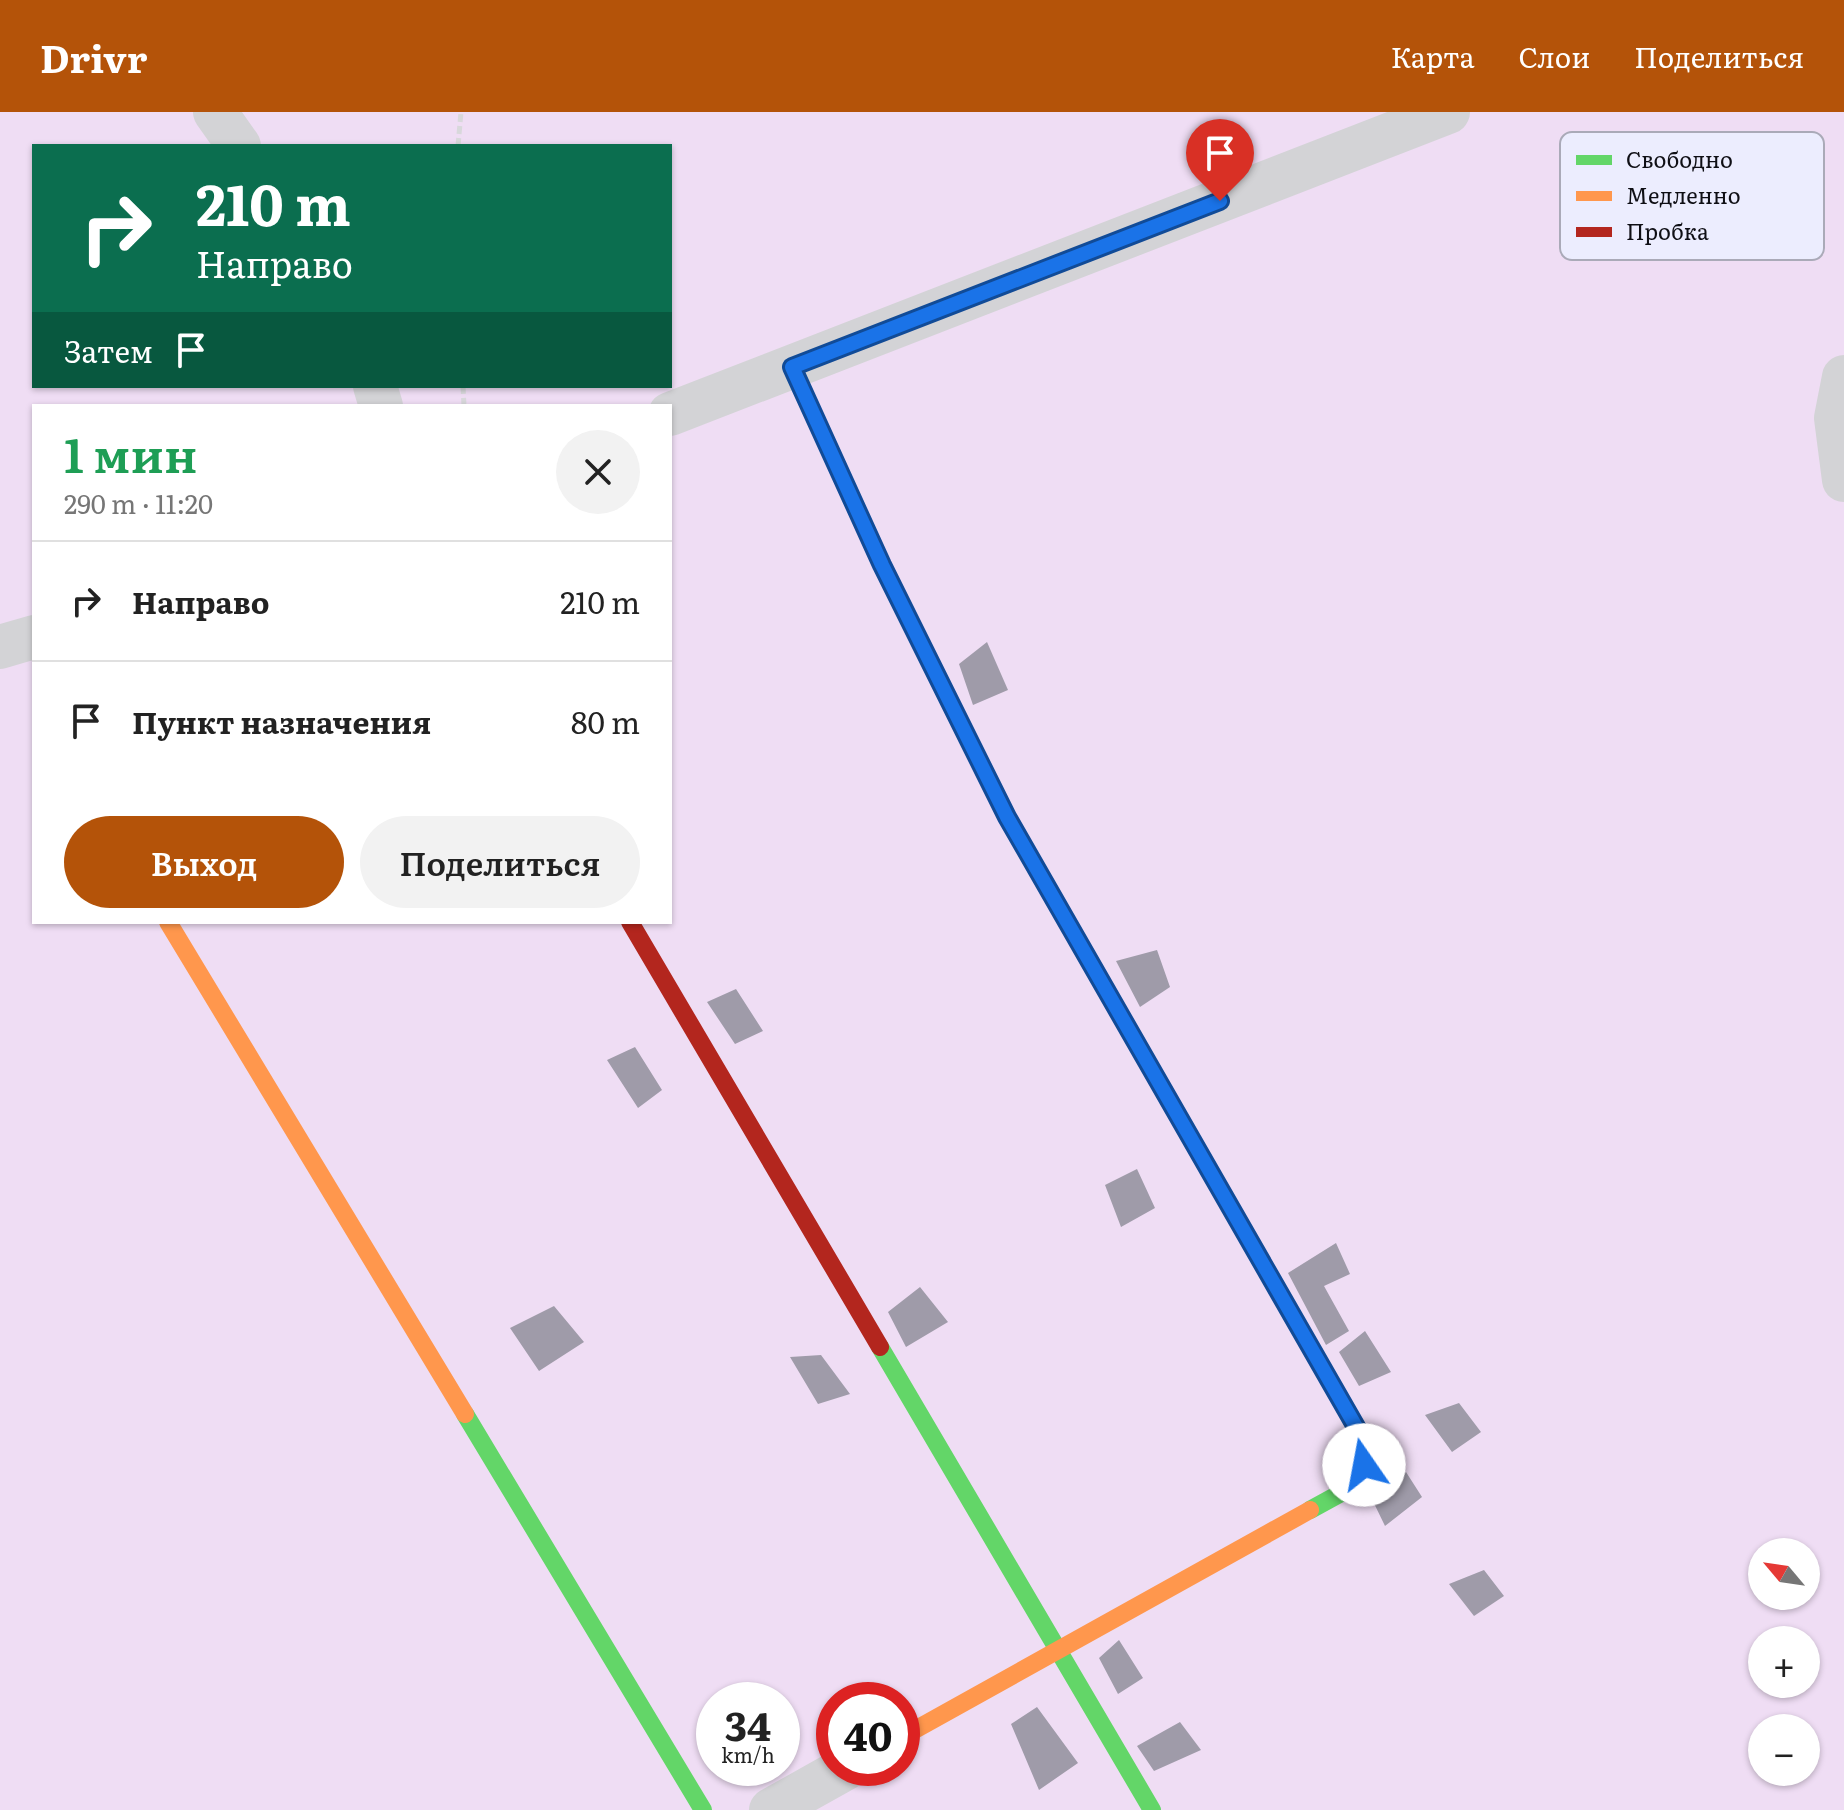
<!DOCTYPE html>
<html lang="ru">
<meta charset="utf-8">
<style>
:root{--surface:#fff;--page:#f2f2f2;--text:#222;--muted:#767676;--line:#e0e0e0;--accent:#b45309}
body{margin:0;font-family:Literata,serif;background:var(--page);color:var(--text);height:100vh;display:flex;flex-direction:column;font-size:30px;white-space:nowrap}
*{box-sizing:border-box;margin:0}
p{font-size:26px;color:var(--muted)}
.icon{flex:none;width:44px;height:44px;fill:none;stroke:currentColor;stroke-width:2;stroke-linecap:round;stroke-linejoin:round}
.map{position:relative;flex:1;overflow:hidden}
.side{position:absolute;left:32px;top:292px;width:640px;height:520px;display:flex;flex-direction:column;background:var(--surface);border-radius:0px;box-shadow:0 2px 6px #0004}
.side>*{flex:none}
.banner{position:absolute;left:32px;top:32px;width:640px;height:244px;border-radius:0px;box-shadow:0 2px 6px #0004;background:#0b6e4f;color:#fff;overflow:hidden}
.needle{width:52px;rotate:299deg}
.buttons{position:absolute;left:1748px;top:1426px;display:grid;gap:16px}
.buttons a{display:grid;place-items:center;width:72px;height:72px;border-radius:50%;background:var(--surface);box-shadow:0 2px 6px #0004;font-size:40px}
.speed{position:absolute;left:696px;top:1570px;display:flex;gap:16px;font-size:40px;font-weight:700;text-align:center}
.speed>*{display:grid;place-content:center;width:104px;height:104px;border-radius:50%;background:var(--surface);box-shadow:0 2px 6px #0004;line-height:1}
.speed small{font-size:20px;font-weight:400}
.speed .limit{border:12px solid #d22;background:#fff;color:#111}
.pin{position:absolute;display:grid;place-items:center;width:68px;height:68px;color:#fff;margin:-82px -34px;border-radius:50% 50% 50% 0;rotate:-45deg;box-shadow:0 0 8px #0007}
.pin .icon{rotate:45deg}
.me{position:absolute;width:88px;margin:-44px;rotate:348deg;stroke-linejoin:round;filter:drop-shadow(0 0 6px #0008)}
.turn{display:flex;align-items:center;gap:28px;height:168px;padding:0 32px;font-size:36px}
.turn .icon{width:104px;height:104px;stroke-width:2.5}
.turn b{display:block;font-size:56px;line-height:68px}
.then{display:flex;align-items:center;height:76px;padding:0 32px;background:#0003;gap:16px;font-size:30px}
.round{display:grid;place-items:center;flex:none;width:84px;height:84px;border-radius:42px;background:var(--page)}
.head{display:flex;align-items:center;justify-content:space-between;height:136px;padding:0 32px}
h1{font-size:48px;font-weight:600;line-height:60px;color:#1e9e55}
.button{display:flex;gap:16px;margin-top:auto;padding:16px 32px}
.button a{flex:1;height:92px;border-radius:48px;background:var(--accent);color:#fff;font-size:32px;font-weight:600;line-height:92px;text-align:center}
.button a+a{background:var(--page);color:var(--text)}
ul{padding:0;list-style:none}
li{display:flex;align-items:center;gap:24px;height:120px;padding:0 32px;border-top:2px solid var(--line)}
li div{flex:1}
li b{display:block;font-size:30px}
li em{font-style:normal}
header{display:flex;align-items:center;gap:48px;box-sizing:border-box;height:112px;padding:0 40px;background:var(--accent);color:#fff}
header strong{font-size:38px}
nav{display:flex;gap:44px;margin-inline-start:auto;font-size:28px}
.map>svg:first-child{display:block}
</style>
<header>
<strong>Drivr</strong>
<nav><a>Карта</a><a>Слои</a><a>Поделиться</a></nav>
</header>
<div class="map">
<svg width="1844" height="1698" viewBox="0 0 1844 1698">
<rect width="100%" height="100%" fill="#f0f0fa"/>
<path fill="#efddf4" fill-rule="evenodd" d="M0,0H1844V1698H0ZM34,34H670V274H34ZM34,294H670V810H34ZM1762,1440H1806V1484H1762ZM1762,1528H1806V1572H1762ZM714,1588H782V1656H714ZM834,1588H902V1656H834ZM1762,1616H1806V1660H1762Z"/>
<path fill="#9f9ba9" d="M987,530L1008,578L973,593L959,552Z
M1157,838L1170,875L1140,895L1116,849Z
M736,877L763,919L735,932L707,890Z
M635,935L662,978L638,996L607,948Z
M1137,1057L1155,1096L1121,1115L1105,1073Z
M1336,1131L1350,1162L1324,1174L1349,1219L1326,1233L1288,1161Z
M920,1175L948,1210L906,1235L888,1200Z
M554,1194L584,1230L539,1259L510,1216Z
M1365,1219L1391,1260L1359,1274L1339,1240Z
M821,1243L850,1282L818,1292L790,1245Z
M1459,1291L1481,1320L1452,1340L1425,1303Z
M1406,1360L1422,1385L1385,1414L1369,1381Z
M1484,1458L1504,1484L1474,1504L1449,1472Z
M1119,1528L1143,1566L1118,1582L1099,1546Z
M1037,1595L1078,1651L1039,1678L1011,1612Z
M1180,1610L1201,1638L1154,1659L1137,1634Z"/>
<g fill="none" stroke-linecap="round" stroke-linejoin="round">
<path stroke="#d8d8db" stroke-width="5" stroke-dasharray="8 4" stroke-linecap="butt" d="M458,34L461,0
M463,274L464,294"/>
<path stroke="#d3d3d6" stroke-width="44" d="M215,0L239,34
M1844,265L1836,306L1844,368
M375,274L381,294
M670,302L1448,0
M0,535L34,525
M771,1698L846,1656"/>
<path stroke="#63d668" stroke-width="18" d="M1171,992L1363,1327L1364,1353L1352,1375L1310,1398
M880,1235L1152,1698
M465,1302L703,1698"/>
<path stroke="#ff974d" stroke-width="18" d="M792,255L882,453L974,639
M168,810L465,1302
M902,1625L1310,1398"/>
<path stroke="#b3261e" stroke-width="18" d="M974,639L1007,705L1171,992
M630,810L880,1235"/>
</g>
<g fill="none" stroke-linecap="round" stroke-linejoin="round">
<g stroke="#114b97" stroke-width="20">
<path id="route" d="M1220,89L792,255L882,453L1007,705L1363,1327L1364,1353"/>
</g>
<use href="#route" stroke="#1a73e8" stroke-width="14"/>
</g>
<rect x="1560" y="20" width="264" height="128" rx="12" fill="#ecedfe" stroke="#aaaab8" stroke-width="2"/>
<rect x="1576" y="43" width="36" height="10" fill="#63d668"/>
<rect x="1576" y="79" width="36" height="10" fill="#ff974d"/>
<rect x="1576" y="115" width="36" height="10" fill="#b3261e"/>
<g font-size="22" fill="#0f0f15">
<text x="1626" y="56">Свободно</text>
<text x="1626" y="92">Медленно</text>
<text x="1626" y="128">Пробка</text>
</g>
</svg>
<div class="buttons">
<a><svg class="needle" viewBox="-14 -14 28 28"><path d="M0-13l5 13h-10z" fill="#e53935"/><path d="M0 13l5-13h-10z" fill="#767676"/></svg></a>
<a>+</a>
<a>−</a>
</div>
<div class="speed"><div>34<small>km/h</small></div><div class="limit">40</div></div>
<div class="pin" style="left:1220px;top:89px;background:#d93025"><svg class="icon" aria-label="arrive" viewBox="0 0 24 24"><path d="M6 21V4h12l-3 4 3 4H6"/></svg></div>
<svg class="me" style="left:1364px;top:1353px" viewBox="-20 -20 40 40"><circle r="19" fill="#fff"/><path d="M0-13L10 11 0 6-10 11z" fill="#1a73e8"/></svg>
<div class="banner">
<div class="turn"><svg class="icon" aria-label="right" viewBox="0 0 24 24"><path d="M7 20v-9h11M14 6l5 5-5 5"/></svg><div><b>210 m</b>Направо</div></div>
<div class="then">Затем<svg class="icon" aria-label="arrive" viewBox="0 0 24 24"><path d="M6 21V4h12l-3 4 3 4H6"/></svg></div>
</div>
<section class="side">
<div class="head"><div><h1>1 мин</h1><p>290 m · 11:20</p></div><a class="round"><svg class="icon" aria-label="close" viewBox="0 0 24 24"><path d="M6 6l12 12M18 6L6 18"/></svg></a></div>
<ul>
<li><svg class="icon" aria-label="right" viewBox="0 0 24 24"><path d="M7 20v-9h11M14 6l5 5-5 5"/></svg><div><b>Направо</b></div><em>210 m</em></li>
<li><svg class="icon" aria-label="arrive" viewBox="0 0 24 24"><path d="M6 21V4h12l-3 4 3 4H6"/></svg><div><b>Пункт назначения</b></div><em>80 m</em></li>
</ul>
<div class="button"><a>Выход</a><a>Поделиться</a></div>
</section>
</div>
